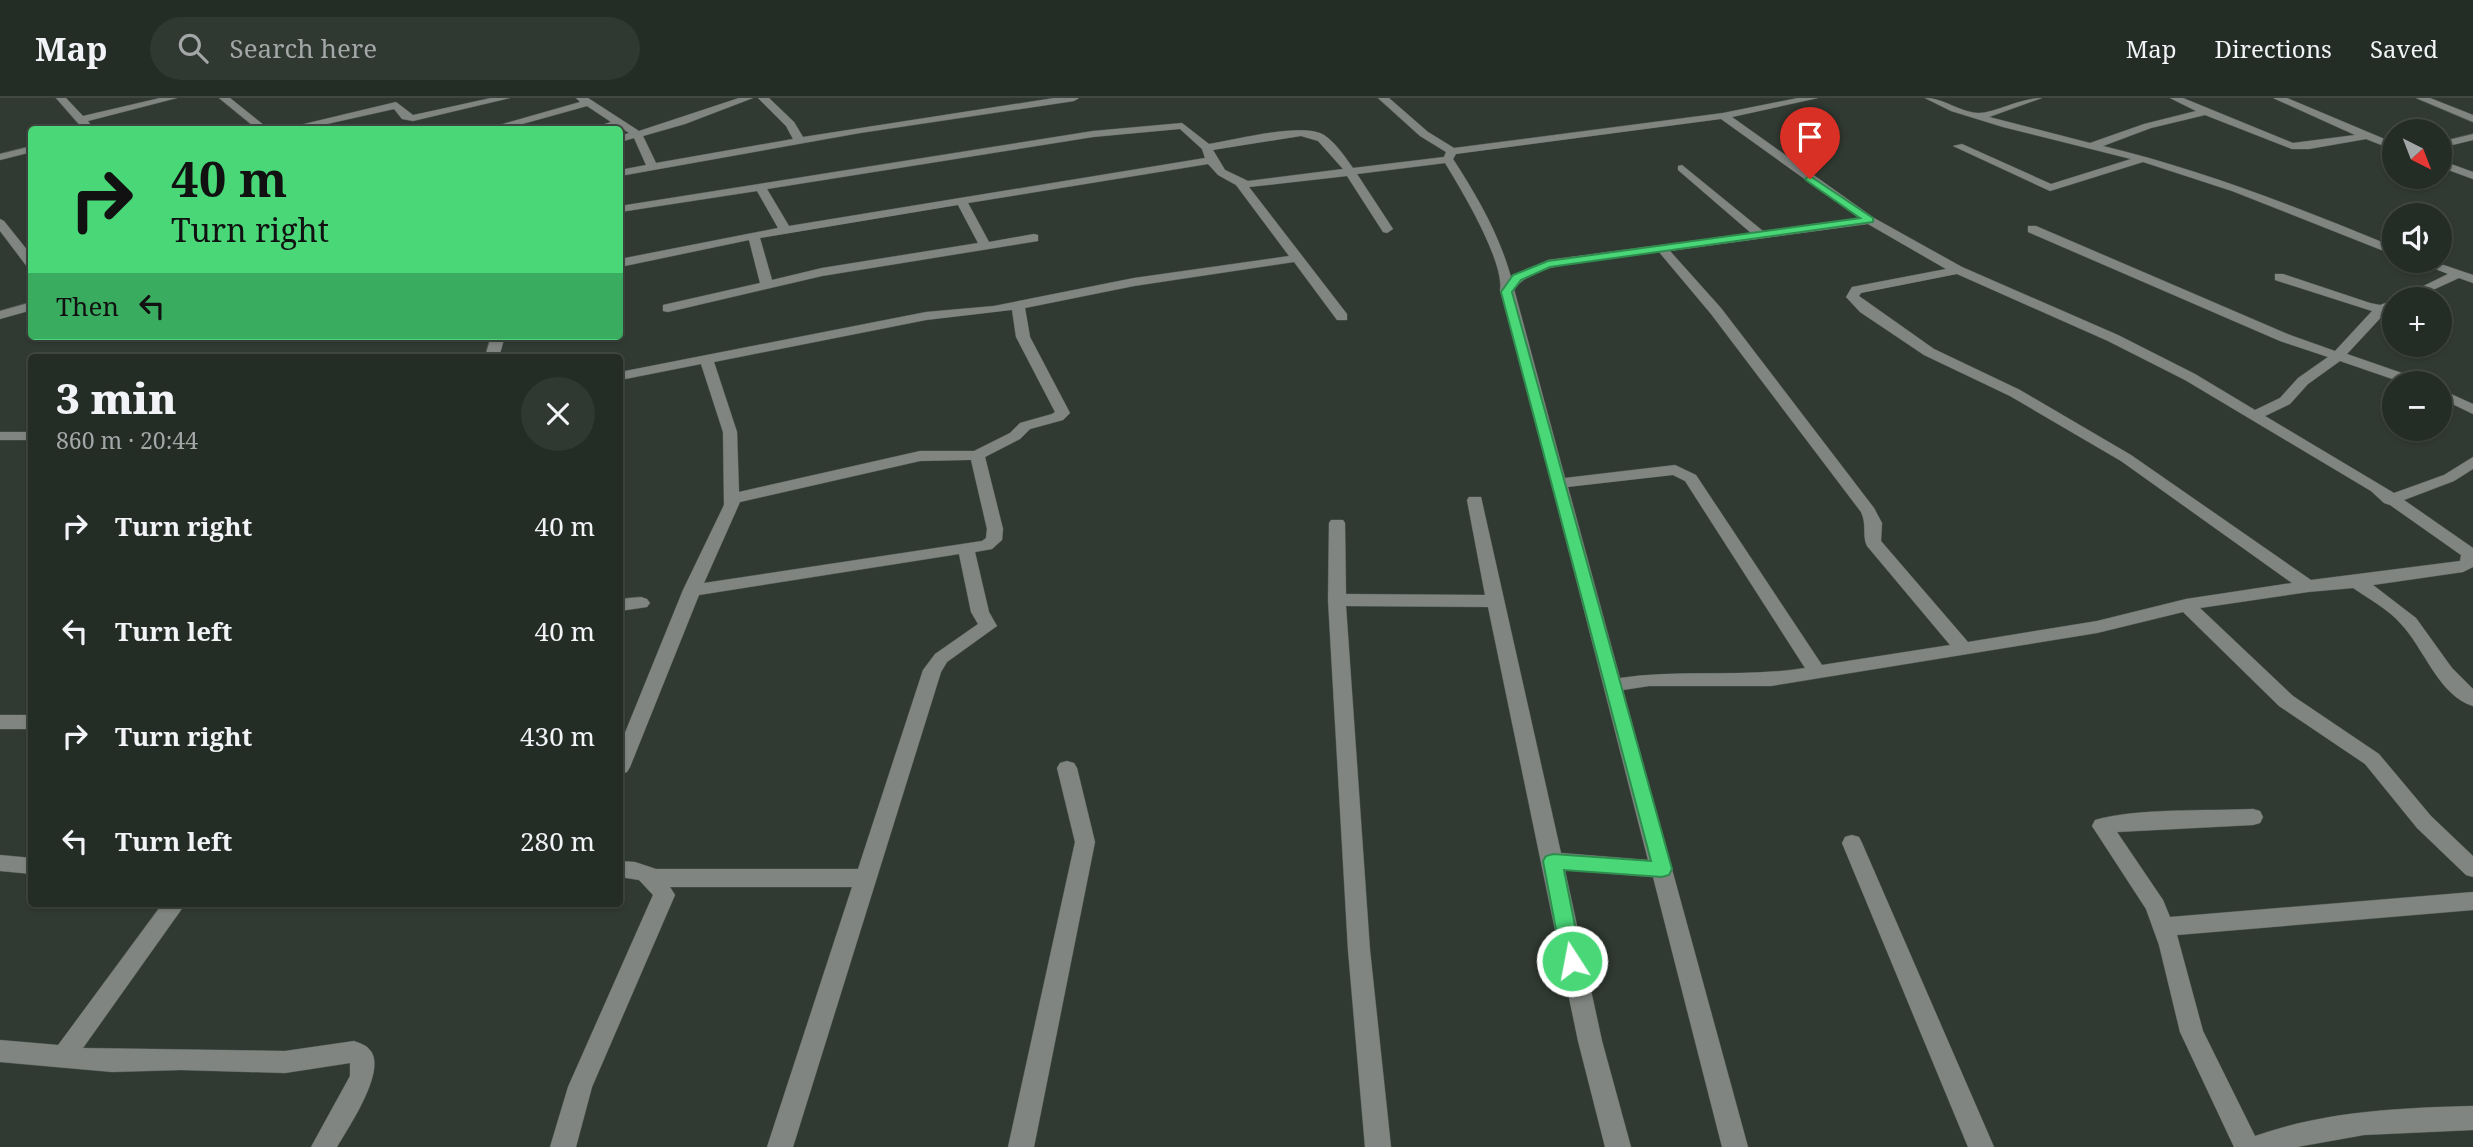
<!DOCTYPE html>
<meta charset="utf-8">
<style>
:root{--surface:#242c26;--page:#303832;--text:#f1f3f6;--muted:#a3a7a7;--line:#414843}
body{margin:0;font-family:"Noto Serif",serif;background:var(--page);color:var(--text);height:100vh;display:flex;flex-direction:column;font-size:26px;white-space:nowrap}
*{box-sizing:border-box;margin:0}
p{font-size:23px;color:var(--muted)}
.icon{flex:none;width:38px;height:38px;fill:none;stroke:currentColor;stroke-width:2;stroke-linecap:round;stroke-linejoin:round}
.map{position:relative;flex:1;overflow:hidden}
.sheet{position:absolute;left:28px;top:256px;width:595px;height:553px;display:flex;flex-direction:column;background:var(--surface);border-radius:7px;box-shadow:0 2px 5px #0004,0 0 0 2px var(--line)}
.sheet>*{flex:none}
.banner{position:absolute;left:28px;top:28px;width:595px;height:214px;border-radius:7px;box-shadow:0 2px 5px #0004,0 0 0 2px var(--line);background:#49d778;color:#111;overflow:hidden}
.needle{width:46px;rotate:138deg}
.controls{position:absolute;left:2382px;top:21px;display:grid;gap:14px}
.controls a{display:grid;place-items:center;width:70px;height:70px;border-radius:50%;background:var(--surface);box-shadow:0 2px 5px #0004,0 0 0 2px var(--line);font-size:35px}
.pin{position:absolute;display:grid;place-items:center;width:60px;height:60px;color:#fff;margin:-72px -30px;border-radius:50% 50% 50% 0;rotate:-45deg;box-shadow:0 0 7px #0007}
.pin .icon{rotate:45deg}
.me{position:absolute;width:77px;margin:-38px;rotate:349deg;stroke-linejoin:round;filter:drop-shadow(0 0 5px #0008)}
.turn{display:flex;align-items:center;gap:24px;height:147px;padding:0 28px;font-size:32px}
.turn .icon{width:91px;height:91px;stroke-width:2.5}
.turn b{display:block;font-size:49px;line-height:60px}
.then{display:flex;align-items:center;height:66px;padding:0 28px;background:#0003;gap:14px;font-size:26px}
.round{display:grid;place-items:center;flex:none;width:74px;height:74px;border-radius:37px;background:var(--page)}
.head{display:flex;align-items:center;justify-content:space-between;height:119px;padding:0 28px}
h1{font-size:42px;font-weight:800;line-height:52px}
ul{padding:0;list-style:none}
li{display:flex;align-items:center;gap:21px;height:105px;padding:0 28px}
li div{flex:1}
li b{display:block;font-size:26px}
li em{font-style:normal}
header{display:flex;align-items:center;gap:42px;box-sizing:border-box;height:98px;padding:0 35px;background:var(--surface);border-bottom:2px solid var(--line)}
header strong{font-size:33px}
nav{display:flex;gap:38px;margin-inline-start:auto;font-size:24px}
.search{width:490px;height:63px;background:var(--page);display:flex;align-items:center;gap:18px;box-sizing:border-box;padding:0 24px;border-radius:38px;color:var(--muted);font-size:26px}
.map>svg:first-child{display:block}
</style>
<header>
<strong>Map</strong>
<div class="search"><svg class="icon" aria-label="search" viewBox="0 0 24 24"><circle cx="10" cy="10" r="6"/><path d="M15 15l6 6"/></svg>Search here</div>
<nav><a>Map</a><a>Directions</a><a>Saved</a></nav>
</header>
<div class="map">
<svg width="2473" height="1049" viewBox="0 0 2473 1049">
<rect width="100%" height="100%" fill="#303a32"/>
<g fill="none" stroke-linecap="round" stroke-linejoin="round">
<g stroke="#505951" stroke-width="1">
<path id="minor" d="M56,0H66L83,18L160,0H177L88,23L94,32H84Z
M219,0H230L270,32H258Z
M491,0H510L413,23L402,21L394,11L300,32H279L396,4L413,17Z
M576,0H588L639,33L739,0H753L685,26L643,38L656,65L793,41L786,28L758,0H769L794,24L803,39L1054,0H1079L1074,3L860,35L620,78V72L646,67L634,40L620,44V38L629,35L618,28L586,32L611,24L587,8L501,32H482L580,4Z
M1378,0H1389L1428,34L1454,50L1723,15L1798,0H1818L1732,19L1874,120L1962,169L2118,237L2195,276L2255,312L2280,300L2298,280L2328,259L2280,243L2028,134V128H2036L2290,237L2335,253L2372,213L2275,182V176H2283L2370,205L2380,207L2394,202V211L2386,214L2347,256L2422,282L2424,285H2404L2340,263L2308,286L2290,306L2265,318L2394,395L2444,377L2473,359V371L2454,383L2404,402L2473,450V469L2463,474L2373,487L2416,520L2452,570L2473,591V608C2439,598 2424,550 2401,526C2388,511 2369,501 2353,490L2308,494L2200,510L2293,598L2379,656L2431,718L2473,758V779L2466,777L2417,730L2365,666L2279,608L2183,514L2097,535L1771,588H1649L1623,592L1748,1049H1722L1653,779L1565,772L1602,943L1631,1049H1605L1578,943L1488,509L1346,508L1370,852L1391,1049H1365L1348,852L1328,502L1329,425L1331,422H1343L1345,425L1346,496L1485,497L1467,402L1469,399H1481L1561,755L1648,762L1503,196L1500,193C1505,164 1461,91 1445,65L1357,76L1393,131L1387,135L1383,134L1347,78L1249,89L1347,216V222H1337L1294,164L1134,188L1025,210L1030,239L1070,315L1063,322L1030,331L1020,341L985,359L1003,431L1002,442L992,451L975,454L989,514L997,528L947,564L941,574L793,1049H767L852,789H670L675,797L592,989L576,1049H550L568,989L653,797L639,782L620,779V763L635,764L656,771H858L923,572L935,556L978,526L971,514L959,456L699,497L630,669L627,674L620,676V647L683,492L724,407L723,334L701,266L620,282V274L926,214L994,208L1134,180L1289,158L1236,87L1218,77L1208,66L968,105L989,144L1034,136L1038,137V143L822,178L668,214L663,213V207L760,185L749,142L620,169V161L778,130L757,93L620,114V108L1093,33L1182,25L1209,46C1235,42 1302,24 1324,37C1336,45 1345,59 1353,70L1444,59L1446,54L1420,38ZM1721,21L1859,120L1763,133L1682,67L1678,68V72L1751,135L1548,162L1511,179C1499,136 1477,98 1453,61L1456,56ZM1180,31L1202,51L1205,60L789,128L767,91L1093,39ZM1301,38L1318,43L1343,71L1248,83L1225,72L1213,52ZM958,107L978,145L822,170L772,182L760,140ZM1868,126L1946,171L1852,189L1846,199L1860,214L1924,257L2010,298L2121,363L2292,485L2186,501L2097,523L1968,544L1881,443L1882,425L1874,410L1721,210L1670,153ZM1659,154L1711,216L1861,414C1867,426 1862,438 1867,448L1950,547L1822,567L1696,377L1675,367L1565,380L1514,191C1538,160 1621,160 1659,154ZM1957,176L2108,243L2185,282L2371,393L2384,405L2390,407L2461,457L2460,463L2311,482L2131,357L2020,292L1934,251L1859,198L1861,195ZM1012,212L1016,239L1055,314L1052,316L1020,325L1010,335L974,353H920L739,394L737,334L714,264L926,222ZM971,362L987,431L986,440L982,443L704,485L740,404L920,363ZM1673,377L1685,383L1805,570C1743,580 1681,571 1620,580L1568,389Z
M1925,0C1944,0 1959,14 1978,15C1993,16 2020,0 2042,0L1989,19L2090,45L2144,26L2196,13L2170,0H2183L2293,45L2355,37L2273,0H2287L2394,45V52L2366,41L2309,51H2292L2205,17L2151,30L2103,48C2203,72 2299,110 2394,149V157L2232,93L2143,64L2050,93L1953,48L1962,46L2051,86L2131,61L2003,29L1951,13Z
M2416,0H2430L2473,17V24Z
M2473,36V42L2440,50V44Z
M32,48V54L0,62V56Z
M2440,62L2473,74V81L2440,69Z
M0,121L4,123L32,158V171L28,170L0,133Z
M2415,163H2432L2473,177V185L2459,180L2413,201H2397L2448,176Z
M32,204V212L0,221V213Z
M491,238H505L499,259H485Z
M2440,291L2473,306V316L2440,300Z
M0,334H32V342H0Z
M641,499L647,501L650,505L647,509L620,513V501Z
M0,617H32V631H0Z
M1067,663L1074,665L1077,670L1095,744L1034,1049H1008L1075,744L1057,670L1060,665Z
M2253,711L2260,713L2263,719L2260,725L2253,727L2117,734L2163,802L2170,819L2473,794V812L2177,837L2203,933L2255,1038C2326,1013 2399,1010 2473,1008V1032L2364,1037L2297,1049H2234L2180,934L2159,847L2146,811L2092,728L2095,722C2135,710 2209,713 2253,711Z
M1852,737L1859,739L1862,745L1994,1049H1968L1842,745L1845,739Z
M0,757L32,760V776L0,773Z
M163,805H186L83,950L285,953L354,943C359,945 366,947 369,951C389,970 348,1030 337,1049H311L350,978V965L285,975L181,972L112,974L0,964V942L58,947Z"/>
</g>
<use href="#minor" fill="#808581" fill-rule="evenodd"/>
</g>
<path fill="#49d778" stroke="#2f8c4e" stroke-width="2" d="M1810,78L1873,120V124L1550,169L1521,182L1512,194L1672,771L1669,777L1662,779L1564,772L1582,863L1579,869L1572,872L1565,869L1562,863L1543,763L1546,758L1553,756L1651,763L1501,194L1513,177L1548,163L1860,120L1807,83L1805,81Z"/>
</svg>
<div class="controls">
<a><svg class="needle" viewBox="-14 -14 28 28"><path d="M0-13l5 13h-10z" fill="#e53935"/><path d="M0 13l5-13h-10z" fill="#a3a7a7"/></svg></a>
<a><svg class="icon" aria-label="sound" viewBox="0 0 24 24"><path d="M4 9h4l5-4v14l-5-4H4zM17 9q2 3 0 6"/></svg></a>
<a>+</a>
<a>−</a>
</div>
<div class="pin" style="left:1810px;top:81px;background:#d93025"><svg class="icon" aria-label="arrive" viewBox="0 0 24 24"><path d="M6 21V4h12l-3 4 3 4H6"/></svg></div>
<svg class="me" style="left:1572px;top:863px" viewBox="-20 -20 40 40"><circle r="17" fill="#49d778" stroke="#fff" stroke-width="3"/><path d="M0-11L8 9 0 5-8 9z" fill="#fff"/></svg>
<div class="banner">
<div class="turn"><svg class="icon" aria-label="right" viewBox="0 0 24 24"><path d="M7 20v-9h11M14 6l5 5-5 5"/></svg><div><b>40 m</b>Turn right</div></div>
<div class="then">Then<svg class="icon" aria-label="left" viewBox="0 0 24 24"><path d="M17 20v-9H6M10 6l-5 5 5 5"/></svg></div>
</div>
<section class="sheet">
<div class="head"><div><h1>3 min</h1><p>860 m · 20:44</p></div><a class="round"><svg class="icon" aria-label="close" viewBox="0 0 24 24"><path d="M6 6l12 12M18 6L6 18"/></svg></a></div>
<ul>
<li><svg class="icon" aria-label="right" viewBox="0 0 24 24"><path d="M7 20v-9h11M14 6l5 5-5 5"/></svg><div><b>Turn right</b></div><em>40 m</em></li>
<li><svg class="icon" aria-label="left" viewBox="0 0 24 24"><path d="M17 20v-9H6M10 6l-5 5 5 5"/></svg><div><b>Turn left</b></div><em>40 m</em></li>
<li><svg class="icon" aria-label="right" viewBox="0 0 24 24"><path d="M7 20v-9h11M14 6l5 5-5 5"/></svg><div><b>Turn right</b></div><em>430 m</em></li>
<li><svg class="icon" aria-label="left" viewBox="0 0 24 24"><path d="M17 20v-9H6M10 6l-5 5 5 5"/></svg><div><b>Turn left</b></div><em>280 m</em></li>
</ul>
</section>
</div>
